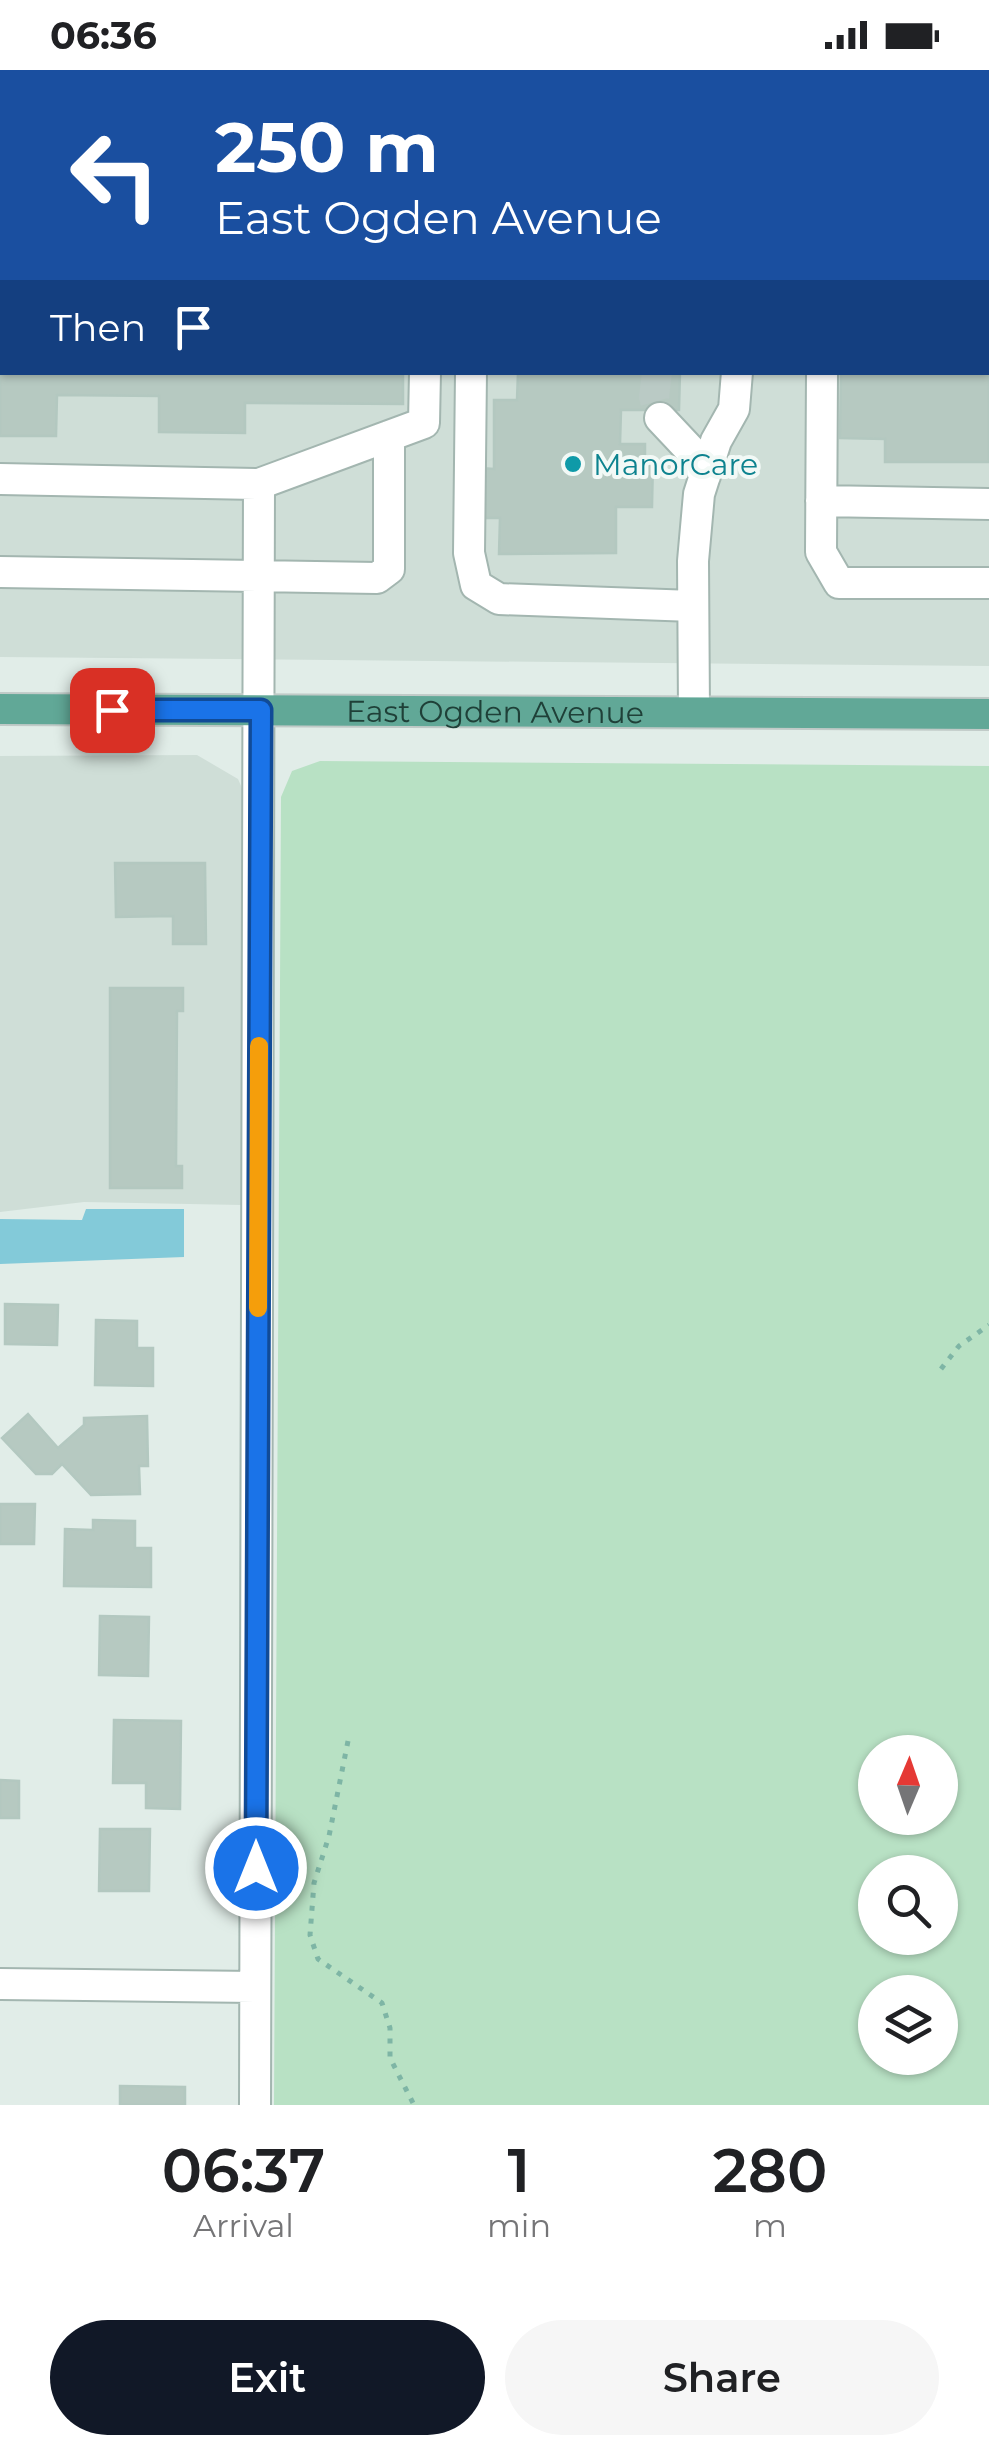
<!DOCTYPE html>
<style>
:root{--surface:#fff;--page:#f6f6f6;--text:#202124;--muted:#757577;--accent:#111827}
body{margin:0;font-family:Montserrat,sans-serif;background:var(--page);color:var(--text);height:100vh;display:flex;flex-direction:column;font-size:38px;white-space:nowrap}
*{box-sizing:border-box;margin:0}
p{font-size:32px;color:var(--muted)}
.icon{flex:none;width:55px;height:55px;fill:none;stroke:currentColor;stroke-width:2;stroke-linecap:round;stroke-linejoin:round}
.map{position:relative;height:2035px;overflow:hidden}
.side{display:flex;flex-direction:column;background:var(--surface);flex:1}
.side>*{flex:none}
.top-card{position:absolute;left:0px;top:0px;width:990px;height:305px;box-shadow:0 2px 8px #0004;background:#1a4fa0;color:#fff;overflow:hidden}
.needle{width:65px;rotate:2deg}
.buttons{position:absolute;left:858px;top:1665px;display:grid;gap:20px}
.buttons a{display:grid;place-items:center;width:100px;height:100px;border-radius:50%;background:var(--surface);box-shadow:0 2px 8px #0004;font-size:50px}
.pin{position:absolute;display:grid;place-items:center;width:85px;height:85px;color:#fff;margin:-42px;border-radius:20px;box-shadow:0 5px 15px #0006}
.me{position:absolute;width:110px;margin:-55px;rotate:0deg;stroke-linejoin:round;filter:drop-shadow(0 0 8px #0008)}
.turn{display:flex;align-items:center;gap:35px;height:210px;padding:0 50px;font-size:45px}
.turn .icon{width:130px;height:130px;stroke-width:2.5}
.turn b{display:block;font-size:70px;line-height:85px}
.then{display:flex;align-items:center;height:95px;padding:0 50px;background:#0003;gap:20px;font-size:38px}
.eta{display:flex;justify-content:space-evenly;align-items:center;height:170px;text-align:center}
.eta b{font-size:60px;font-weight:600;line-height:70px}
.primary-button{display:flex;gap:20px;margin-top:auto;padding:20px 50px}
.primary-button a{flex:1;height:115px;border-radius:60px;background:var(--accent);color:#fff;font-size:40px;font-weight:600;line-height:115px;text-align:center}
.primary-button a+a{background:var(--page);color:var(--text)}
.status{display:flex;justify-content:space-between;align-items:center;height:70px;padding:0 50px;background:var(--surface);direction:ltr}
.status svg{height:28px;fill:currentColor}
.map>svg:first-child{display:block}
</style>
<div class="status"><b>06:36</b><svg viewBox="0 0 49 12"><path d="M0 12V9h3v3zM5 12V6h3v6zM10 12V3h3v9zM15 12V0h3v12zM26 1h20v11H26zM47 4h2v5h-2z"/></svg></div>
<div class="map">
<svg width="989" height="2035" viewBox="0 0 989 2035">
<rect width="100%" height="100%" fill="#e1ede8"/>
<path fill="#cfded7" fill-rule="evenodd" d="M0,0H989V596L0,587ZM2,2H988V302H2Z
M197,685L238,709L245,725L242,1135L84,1132L0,1142V686Z"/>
<path fill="#b8e1c4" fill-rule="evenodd" d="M320,691L989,696V2035H274L281,727L292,701ZM875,1682H940V1748H875ZM875,1802H940V1868H875ZM875,1922H940V1988H875Z"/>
<path fill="#83cad9" d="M86,1139H184V1187L0,1194V1149L82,1150Z"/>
<path fill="#b6c9c1" stroke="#b3c8c0" stroke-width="2.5" d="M0,0H364L2,2V302H403V334L245,333V363L159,362V326L57,325L56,366H0Z
M989,160V392H885V369L840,368L841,302H988Z
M518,302H680L679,340H621L620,374H645V389H653L652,437H616V483L499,484L500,448H482V398L494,399V330H517Z
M115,793H205L206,874H173V846L116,847Z
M110,918H183V941H177L176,1096H182V1118H110Z
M5,1234L58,1235L57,1275L5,1274Z
M96,1250L137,1251V1278H153V1316L95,1315Z
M28,1344L58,1378L84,1355V1348L147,1346L148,1396H139L140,1424L91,1425L62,1394L52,1404H36L2,1368Z
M0,1434H35L34,1474H0Z
M93,1450L135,1451V1478H151V1517L64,1516L65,1459L93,1460Z
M100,1546L149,1547L148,1606L99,1605Z
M114,1650L181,1651L180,1739L146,1738V1713H113Z
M0,1710L19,1711V1748H0Z
M100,1759H150L149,1821H99Z
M120,2016L185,2017V2035H120Z"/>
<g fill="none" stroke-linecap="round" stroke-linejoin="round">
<path stroke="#bacac5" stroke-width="30" stroke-dasharray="30 15" stroke-linecap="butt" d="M657,302L654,327L660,348"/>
<g stroke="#a3b6b0" stroke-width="34">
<path id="minor" d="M398,0V2
M701,0V2
M476,2V0
M827,2V0
M988,57H989
M988,135H989
M471,302L469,483L476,515L499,529L693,536
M822,302L821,482L839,513H989
M660,348L692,382L705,406
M0,409L259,414L255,2035
M259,414L424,353L425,302
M821,431L989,434
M0,502L377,508L389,499V366
M694,642L693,491L699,424L716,371L734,339L737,302
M0,1914L255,1917"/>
</g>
<g stroke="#c0cac7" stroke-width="34">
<g id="major">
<path id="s1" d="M0,639L989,644"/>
</g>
</g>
<path stroke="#7eb5a5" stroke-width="5" stroke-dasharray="5 8" stroke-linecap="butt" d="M941,1299L959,1276L989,1255
M348,1671L329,1766L314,1813L310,1865L318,1889L382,1933L390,1958V1988L414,2035"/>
<use href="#minor" stroke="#fff" stroke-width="30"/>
<use href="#major" stroke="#61a897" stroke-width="30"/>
</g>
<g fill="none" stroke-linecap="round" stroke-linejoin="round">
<g stroke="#114b97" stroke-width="25">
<path id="route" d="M112,640H261L256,1798"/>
</g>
<use href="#route" stroke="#1a73e8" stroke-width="18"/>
<path stroke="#f59e0b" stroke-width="18" d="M258,1238L259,976"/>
</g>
<circle fill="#0f9aa8" stroke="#f2f9f6" stroke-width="4" cx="573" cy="394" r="10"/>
<g text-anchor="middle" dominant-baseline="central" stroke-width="8" stroke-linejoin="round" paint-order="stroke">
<g font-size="30" fill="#0d838f" stroke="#f2f9f6" text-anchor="start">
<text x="593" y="394">ManorCare</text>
</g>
<g font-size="30" fill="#1f4038" stroke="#f2f9f6">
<text stroke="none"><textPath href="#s1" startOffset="495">East Ogden Avenue</textPath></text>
</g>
</g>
</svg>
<div class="buttons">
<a><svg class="needle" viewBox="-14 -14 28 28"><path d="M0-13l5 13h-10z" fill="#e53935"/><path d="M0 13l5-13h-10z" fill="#757577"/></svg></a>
<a><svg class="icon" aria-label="search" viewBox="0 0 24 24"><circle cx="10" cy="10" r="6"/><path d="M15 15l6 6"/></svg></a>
<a><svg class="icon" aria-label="layers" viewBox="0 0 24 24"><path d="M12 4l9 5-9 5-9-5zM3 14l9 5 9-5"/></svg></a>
</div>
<div class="pin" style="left:112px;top:640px;background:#d93025"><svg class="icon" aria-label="arrive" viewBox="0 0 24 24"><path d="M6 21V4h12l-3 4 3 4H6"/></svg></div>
<svg class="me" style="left:256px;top:1798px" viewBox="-20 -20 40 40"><circle r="17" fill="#1a73e8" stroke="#fff" stroke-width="3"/><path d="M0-11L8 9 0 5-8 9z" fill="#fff"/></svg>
<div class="top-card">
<div class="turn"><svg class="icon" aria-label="left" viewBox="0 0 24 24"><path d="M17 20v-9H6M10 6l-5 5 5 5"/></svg><div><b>250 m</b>East Ogden Avenue</div></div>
<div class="then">Then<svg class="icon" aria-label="arrive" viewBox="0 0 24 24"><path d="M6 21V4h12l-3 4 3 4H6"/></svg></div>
</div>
</div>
<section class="side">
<div class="eta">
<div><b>06:37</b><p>Arrival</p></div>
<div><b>1</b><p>min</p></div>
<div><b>280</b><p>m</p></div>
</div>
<div class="primary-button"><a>Exit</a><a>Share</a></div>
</section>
